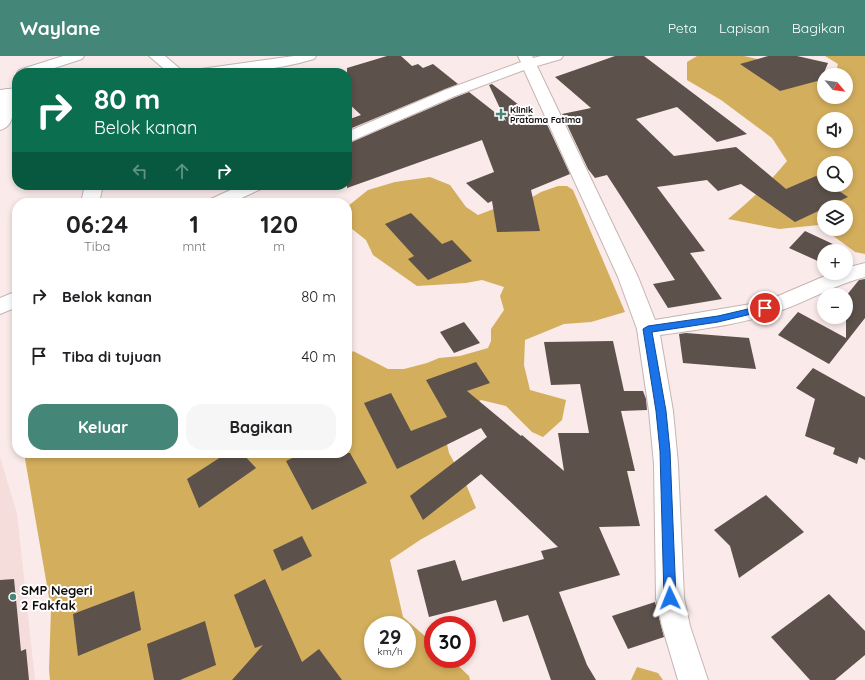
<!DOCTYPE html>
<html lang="id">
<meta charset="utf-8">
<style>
:root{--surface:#fff;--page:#f6f6f6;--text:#202124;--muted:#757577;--accent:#448677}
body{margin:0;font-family:Quicksand,sans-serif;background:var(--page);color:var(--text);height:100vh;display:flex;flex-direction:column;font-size:15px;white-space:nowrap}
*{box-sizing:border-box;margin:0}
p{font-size:13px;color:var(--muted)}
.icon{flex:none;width:22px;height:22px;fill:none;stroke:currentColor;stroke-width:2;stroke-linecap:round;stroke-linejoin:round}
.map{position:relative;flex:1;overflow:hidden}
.details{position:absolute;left:12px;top:142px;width:340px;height:260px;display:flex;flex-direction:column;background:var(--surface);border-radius:16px;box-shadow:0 2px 6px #0003}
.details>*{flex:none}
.hud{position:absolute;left:12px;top:12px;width:340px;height:122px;border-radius:16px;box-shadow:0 2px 6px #0003;background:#0b6e4f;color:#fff;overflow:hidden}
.needle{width:26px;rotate:119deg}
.controls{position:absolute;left:817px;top:12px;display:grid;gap:8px}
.controls a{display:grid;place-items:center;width:36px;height:36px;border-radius:50%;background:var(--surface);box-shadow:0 2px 6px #0003;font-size:20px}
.speed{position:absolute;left:364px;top:560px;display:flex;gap:8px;font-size:20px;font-weight:700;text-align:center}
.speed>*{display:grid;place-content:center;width:52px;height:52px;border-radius:50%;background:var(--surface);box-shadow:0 2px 6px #0003;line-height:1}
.speed small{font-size:10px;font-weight:400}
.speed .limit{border:6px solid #d22;background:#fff;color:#111}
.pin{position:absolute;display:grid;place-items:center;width:34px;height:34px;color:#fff;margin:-17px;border:2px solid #fff;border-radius:50%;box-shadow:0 1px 4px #0007}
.me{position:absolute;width:44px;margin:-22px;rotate:358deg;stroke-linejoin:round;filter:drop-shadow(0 0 3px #0008)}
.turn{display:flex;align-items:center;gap:14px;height:84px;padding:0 16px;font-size:18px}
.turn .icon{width:52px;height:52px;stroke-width:2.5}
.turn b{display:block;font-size:28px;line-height:34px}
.lanes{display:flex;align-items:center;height:38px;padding:0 16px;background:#0003;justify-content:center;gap:20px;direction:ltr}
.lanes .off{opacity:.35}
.eta{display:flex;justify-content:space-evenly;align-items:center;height:68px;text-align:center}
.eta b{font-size:24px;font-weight:700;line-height:28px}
.primary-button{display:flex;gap:8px;margin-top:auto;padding:8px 16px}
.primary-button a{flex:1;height:46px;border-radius:16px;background:var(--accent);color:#fff;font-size:16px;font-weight:700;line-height:46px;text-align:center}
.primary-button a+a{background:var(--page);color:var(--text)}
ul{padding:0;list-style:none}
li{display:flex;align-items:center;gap:12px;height:60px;padding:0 16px}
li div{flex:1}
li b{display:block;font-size:15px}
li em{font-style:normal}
header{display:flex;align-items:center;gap:24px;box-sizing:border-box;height:56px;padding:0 20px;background:var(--accent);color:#fff}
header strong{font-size:19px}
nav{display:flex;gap:22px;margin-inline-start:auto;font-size:14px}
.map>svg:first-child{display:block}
</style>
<header>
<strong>Waylane</strong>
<nav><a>Peta</a><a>Lapisan</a><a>Bagikan</a></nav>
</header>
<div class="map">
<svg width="865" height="624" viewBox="0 0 865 624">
<rect width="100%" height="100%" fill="#faeae9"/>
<path fill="#f5dddb" d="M0,401L17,458L35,624H0Z"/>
<path fill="#d3ae5d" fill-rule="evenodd" d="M697,0H744L766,5L820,25L824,24V41H846V19H835L838,8L825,0H865V198L855,196L824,173H846V151H824V173L819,169L779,173L728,163C750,145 769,127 787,105L772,82L721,44L687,24V6ZM824,63H846V85H824ZM824,107H846V129H824Z
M430,121L450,129L466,151L478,159L504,149L529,143L541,136L558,130H567L573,134L625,256L591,266L564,268L525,284L524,309L530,334L566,344L562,364L543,381L532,376L506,350L481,344L456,359L443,370L449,397L465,426L476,452L420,484L390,504L403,561L433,587V603H451L469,620L470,624H50L49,614L51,553L24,397H347V305L353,295L388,313H404L427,307L439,302L460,300L488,292L491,285V273L504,254L500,240L504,231L482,224L466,227L417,230L373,199L366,184L347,169L348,150L368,134L395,126ZM373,569H407V603H373Z
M637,611L658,617L663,624H631Z"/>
<path fill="#5c514b" d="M387,0H401L412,10L418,8L423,12L433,8L458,28L347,74V64L361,59L347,46V12Z
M615,0H644L747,78L717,86L677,51L636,63L674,100L736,91L786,133L816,120L824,125V129H830L848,141L795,166L741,128L718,135L707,124L657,131L705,195L690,197L722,243L668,252L653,228L675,224L607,119L595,122L588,113L562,58L591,52L555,21Z
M768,0H797L828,7L821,24L780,35L740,8Z
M492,28L538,64L544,62L570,118L531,134L540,175L497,176L492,145L488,147L466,127L494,116L482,84L347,132V88L456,41L469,36L506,65L489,29Z
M411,157L442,188L452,184L472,205L428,224L408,203L414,200L385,168Z
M805,175L835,189L829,195H824V201L820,206L789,192Z
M865,223V262L829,308L778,279L798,256L846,282V240L859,224Z
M464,266L480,287L454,297L440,276Z
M686,277L749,282L756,313L683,307L679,278Z
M613,285L624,335H643L646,343L647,354L621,355L635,415H627L640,470L599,471L620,519L559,536L587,609L596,624H551L528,559L503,566L496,544L429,561L417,514L455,504L462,525L544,503L541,495L558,491L481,418L423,464L410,440L487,381L481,372L397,413L364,347L391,337L411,375L447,361L426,324L476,306L490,327L467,335L521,380L522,379L564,415L558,377H589L580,328L551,329L544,286Z
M813,312L865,341V404L859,401L857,408L833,398L835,392L805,380L815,343L796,332Z
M227,397H242L256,412L199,452L187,423Z
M303,397H350L367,427L312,454L286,405Z
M766,439L804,476L739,522L730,490L714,474Z
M302,480L312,500L282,515L273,494Z
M14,523L21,595L26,593L29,624H0V524Z
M265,523L302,606L319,593L342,624H232L263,589L255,592L234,539Z
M134,535L141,574L78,600L73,558Z
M829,538L865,575V599L835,624H810L771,581Z
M655,546L664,581L628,593L612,560Z
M205,565L216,609L180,624H154L147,588Z"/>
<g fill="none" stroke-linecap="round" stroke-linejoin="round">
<g stroke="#c4b5b3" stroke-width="2">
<path id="street" d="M63,0H84L82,3L39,17H17L19,14Z
M149,0H165L185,17H169Z
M518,0H532L533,2L541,0H563L561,3L537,10L638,221L655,264L751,248L771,243L832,217H846V212L865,207V221C837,228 812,243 785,253C745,268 702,273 660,279L673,355L678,408L684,542L690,570L708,624H678L662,570L656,542L654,408L649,355L637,273L618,221L524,14L455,40L347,87V76L445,34L521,6Z
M6,33L11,35L14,38C13,51 16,70 0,74V36Z
M85,129H103L99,147H81Z
M241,129H264L261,133L231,147H208L211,143Z
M17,235V251L0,258V242Z"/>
</g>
<g stroke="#c4b5b3" stroke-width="2">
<path id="secondary" d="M294,0H316L314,3C275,15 234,17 194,17L196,14L201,13Z
M17,32V42L0,44V34Z"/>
</g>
<use href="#street" fill="#fff" fill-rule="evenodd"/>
<use href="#secondary" fill="#fff" fill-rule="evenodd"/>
</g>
<path fill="#1a73e8" stroke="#114b97" d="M765,249L769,252L768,254L718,266L652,276L666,355L670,395L676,542L674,546L670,547L666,546L664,542L660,395L656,355L643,273L648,270L718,260Z"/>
<g fill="#448677" stroke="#fff" stroke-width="1.5">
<path d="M499 52h4v4h4v4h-4v4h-4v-4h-4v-4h4z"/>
<circle cx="13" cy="541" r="4"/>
</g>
<g text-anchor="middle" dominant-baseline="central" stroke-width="4" stroke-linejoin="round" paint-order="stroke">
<g font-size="9" font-weight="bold" fill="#110c0c" stroke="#fff" text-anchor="start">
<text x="510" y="53">Klinik<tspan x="510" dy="10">Pratama Fatima</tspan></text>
</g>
<g font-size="13" font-weight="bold" fill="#110c0c" stroke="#fff" text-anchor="start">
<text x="21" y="534">SMP Negeri<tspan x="21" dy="15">2 Fakfak</tspan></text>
</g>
</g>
</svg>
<div class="controls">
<a><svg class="needle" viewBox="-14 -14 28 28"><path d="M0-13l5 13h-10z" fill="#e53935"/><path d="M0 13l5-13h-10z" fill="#757577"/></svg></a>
<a><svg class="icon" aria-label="sound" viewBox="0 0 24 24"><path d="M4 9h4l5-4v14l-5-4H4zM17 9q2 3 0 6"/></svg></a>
<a><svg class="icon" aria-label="search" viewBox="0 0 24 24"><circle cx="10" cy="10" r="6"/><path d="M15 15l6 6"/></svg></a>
<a><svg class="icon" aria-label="layers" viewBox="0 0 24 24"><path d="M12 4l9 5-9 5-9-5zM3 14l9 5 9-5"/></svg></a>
<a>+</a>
<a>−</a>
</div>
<div class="speed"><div>29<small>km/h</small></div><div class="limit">30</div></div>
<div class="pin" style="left:765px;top:252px;background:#d93025"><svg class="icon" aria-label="arrive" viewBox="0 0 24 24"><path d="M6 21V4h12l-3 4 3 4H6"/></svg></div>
<svg class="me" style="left:670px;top:542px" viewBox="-20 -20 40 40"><path d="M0-17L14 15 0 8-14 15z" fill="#1a73e8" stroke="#fff" stroke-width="4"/></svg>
<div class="hud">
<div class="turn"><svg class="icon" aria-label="right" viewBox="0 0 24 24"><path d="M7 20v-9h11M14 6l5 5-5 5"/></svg><div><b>80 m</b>Belok kanan</div></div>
<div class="lanes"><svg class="icon off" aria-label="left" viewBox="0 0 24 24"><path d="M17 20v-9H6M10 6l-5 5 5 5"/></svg><svg class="icon off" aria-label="ahead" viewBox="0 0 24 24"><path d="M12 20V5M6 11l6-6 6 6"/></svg><svg class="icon" aria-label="right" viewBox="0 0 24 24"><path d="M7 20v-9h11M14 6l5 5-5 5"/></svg></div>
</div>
<section class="details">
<div class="eta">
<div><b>06:24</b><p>Tiba</p></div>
<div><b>1</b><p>mnt</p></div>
<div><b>120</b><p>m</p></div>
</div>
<ul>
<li><svg class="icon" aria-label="right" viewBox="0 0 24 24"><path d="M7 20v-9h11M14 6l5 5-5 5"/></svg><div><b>Belok kanan</b></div><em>80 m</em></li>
<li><svg class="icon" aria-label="arrive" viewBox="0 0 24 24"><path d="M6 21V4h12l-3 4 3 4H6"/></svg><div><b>Tiba di tujuan</b></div><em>40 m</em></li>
</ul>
<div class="primary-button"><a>Keluar</a><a>Bagikan</a></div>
</section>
</div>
